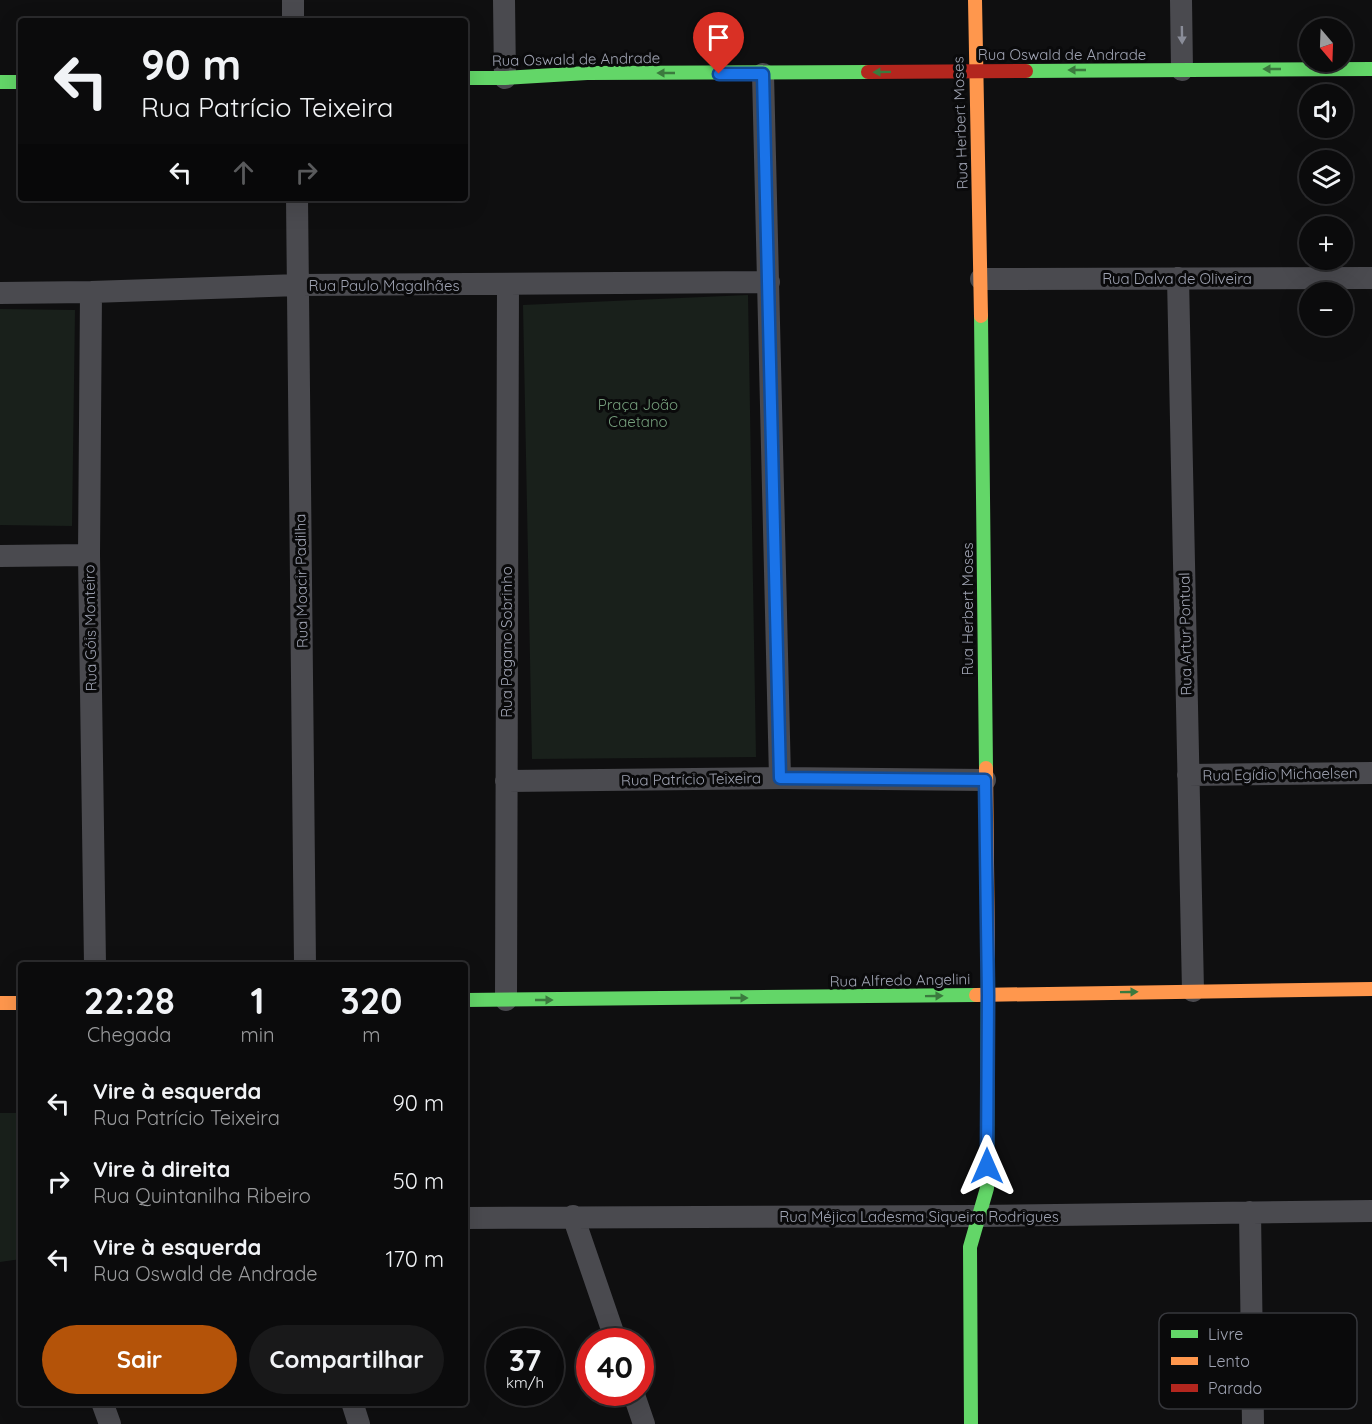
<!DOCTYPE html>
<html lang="pt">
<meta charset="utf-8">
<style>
:root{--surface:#0b0b0c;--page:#19191a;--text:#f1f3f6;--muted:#9a9b9d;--line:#2b2b2d;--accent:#b45309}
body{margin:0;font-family:Quicksand,sans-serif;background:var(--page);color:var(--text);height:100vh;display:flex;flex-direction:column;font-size:22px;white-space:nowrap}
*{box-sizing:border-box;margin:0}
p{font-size:20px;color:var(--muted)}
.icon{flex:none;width:33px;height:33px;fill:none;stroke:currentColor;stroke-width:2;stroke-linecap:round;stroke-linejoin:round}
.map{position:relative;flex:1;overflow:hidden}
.drawer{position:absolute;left:18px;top:962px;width:450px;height:444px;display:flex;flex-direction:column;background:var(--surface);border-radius:6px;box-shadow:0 6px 24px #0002,0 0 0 2px var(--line)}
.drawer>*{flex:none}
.hud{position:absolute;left:18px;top:18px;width:450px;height:183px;border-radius:6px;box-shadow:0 6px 24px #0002,0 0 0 2px var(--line);background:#0b0b0c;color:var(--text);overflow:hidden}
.needle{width:39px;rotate:161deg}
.controls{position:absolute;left:1299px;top:18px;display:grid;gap:12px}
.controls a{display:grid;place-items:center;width:54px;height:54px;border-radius:50%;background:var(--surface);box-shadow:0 6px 24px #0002,0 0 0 2px var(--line);font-size:30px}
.speed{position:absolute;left:486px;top:1328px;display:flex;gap:12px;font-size:30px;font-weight:700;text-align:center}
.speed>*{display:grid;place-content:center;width:78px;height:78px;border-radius:50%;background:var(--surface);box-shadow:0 6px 24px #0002,0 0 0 2px var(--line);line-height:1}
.speed small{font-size:15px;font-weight:400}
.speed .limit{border:9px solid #d22;background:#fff;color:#111}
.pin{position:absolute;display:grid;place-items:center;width:51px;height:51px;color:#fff;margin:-62px -26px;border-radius:50% 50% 50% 0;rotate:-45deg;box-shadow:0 0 6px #0007}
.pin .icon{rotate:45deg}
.me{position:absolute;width:66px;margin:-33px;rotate:0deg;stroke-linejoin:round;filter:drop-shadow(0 0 4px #0008)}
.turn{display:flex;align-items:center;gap:21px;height:126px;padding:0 24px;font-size:27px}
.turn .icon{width:78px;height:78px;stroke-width:2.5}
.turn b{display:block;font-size:42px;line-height:51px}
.lanes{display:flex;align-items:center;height:57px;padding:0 24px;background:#0003;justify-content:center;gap:30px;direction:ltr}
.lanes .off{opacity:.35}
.eta{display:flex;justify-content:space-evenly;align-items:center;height:102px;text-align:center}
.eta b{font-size:36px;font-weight:700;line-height:42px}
.primary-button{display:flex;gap:12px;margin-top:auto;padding:12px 24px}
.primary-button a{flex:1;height:69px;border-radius:36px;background:var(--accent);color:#fff;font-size:24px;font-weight:700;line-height:69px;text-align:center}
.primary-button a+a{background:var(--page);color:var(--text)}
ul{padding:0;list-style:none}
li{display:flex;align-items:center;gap:18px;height:78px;padding:0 24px}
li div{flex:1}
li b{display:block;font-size:22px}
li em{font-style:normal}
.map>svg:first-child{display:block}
</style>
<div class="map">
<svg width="1372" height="1424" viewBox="0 0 1372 1424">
<rect width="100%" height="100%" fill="#0f0f10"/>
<path fill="#19201b" d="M748,295L756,757L532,759L523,305Z
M0,309L75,310L72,526L0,525Z
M0,1113H21V1259L0,1262Z"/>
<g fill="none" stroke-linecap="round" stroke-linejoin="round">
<path stroke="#4a4a4f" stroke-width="22" d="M293,0V21
M504,0L505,78
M1181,0L1182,70
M763,74L780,778
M297,198L305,964
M1178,278L1193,991
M981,279L1372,278
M91,292L89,555L95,964
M0,293L91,292L299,285L769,282
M0,556L89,555
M1188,775L1372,773
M506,781L780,778L985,780
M506,1000L508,285
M1250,1212L1253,1424
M573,1216L616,1341
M465,1218L978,1216L1372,1211
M633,1392L644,1424
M102,1402L110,1424
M352,1402L359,1424"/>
<path stroke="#63d668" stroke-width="14" d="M1026,71L1372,69
M465,78H505L587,73L868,72
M0,82H21
M981,316L986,768
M465,1000L976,995
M971,1424L970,1247L987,1188L988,956"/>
<path stroke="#ff974d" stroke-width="14" d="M975,0L981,316
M986,768L988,956
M976,995L1372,989
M0,1003H21"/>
<path stroke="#b3261e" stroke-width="14" d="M868,72L1026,71"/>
</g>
<defs><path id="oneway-solid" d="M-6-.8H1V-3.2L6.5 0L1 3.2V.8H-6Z" transform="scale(1.5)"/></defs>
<use fill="#8a8d99" href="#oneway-solid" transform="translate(1182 35) rotate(89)"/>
<g fill="#3b7a3e">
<use href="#oneway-solid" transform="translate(1272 69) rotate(180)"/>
<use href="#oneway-solid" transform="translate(1077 70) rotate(180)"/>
<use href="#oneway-solid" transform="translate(882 72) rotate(179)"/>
<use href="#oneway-solid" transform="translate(666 73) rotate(-180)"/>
<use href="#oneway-solid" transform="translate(1129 992) rotate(-1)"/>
<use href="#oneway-solid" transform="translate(934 996) rotate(-1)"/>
<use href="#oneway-solid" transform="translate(739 998)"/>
<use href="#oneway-solid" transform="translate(544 1000)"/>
</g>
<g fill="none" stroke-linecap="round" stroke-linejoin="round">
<g stroke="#114b97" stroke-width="15">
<path id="route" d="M719,74H763L780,778L985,780L988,996L987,1166"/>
</g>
<use href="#route" stroke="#1a73e8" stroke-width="10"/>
</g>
<g text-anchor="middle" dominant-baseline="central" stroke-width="6" stroke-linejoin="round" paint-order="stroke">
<g font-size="15" fill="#9fa3b2" stroke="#0a0a0b">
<text x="1062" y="54">Rua Oswald de Andrade</text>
<text transform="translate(576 59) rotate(-1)">Rua Oswald de Andrade</text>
<text transform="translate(960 123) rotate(-92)">Rua Herbert Moses</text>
<text x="1177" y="278">Rua Dalva de Oliveira</text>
<text x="384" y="285">Rua Paulo Magalhães</text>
<text transform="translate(301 581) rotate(-91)">Rua Moacir Padilha</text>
<text transform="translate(967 609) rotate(-90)">Rua Herbert Moses</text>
<text transform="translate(90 628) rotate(-91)">Rua Góis Monteiro</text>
<text transform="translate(1185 634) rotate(-91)">Rua Artur Pontual</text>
<text transform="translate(506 642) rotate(-90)">Rua Pagano Sobrinho</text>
<text transform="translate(1280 774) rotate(-1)">Rua Egídio Michaelsen</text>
<text transform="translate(691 779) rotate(-1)">Rua Patrício Teixeira</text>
<text transform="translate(900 980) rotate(-1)">Rua Alfredo Angelini</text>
<text x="919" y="1216">Rua Méjica Ladesma Siqueira Rodrigues</text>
</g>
<g font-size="15" fill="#759e7c" stroke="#0a0a0b">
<text x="638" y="404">Praça João<tspan x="638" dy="17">Caetano</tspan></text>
</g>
</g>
<rect x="1159" y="1313" width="198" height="96" rx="9" fill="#0a0a0b" stroke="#37383d" stroke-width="1.5"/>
<rect x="1171" y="1330" width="27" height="8" fill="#63d668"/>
<rect x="1171" y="1357" width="27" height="8" fill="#ff974d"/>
<rect x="1171" y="1384" width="27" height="8" fill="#b3261e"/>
<g font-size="16" fill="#9fa3b2">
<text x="1208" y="1340">Livre</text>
<text x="1208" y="1367">Lento</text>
<text x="1208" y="1394">Parado</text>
</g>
</svg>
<div class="controls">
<a><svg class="needle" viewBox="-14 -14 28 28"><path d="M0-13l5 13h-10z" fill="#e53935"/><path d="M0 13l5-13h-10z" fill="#9a9b9d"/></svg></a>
<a><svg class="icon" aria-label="sound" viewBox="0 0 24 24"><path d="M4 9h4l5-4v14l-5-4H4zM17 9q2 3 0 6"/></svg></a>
<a><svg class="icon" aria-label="layers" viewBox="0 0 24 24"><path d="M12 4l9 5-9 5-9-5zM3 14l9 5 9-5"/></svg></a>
<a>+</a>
<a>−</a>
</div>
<div class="speed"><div>37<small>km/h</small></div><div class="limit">40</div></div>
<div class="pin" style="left:719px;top:74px;background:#d93025"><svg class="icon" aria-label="arrive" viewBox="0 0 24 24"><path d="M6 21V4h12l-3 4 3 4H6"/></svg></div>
<svg class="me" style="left:987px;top:1166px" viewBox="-20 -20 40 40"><path d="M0-17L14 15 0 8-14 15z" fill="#1a73e8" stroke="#fff" stroke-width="4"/></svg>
<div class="hud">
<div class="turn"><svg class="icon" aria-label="left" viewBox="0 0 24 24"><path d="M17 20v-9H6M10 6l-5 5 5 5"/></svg><div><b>90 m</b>Rua Patrício Teixeira</div></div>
<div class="lanes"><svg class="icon" aria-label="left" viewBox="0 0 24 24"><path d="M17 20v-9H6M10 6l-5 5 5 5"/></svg><svg class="icon off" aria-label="ahead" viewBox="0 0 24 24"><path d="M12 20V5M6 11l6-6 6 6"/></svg><svg class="icon off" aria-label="right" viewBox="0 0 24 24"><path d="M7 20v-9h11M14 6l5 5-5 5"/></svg></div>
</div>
<section class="drawer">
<div class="eta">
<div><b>22:28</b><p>Chegada</p></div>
<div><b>1</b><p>min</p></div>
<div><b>320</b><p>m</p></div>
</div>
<ul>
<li><svg class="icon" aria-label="left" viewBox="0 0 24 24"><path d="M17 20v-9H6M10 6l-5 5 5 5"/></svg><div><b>Vire à esquerda</b><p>Rua Patrício Teixeira</p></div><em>90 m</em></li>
<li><svg class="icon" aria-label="right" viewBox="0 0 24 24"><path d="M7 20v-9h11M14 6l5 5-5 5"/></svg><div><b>Vire à direita</b><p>Rua Quintanilha Ribeiro</p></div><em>50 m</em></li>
<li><svg class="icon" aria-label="left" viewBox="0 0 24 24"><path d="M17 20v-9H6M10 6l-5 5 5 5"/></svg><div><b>Vire à esquerda</b><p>Rua Oswald de Andrade</p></div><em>170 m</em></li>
</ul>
<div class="primary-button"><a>Sair</a><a>Compartilhar</a></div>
</section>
</div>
